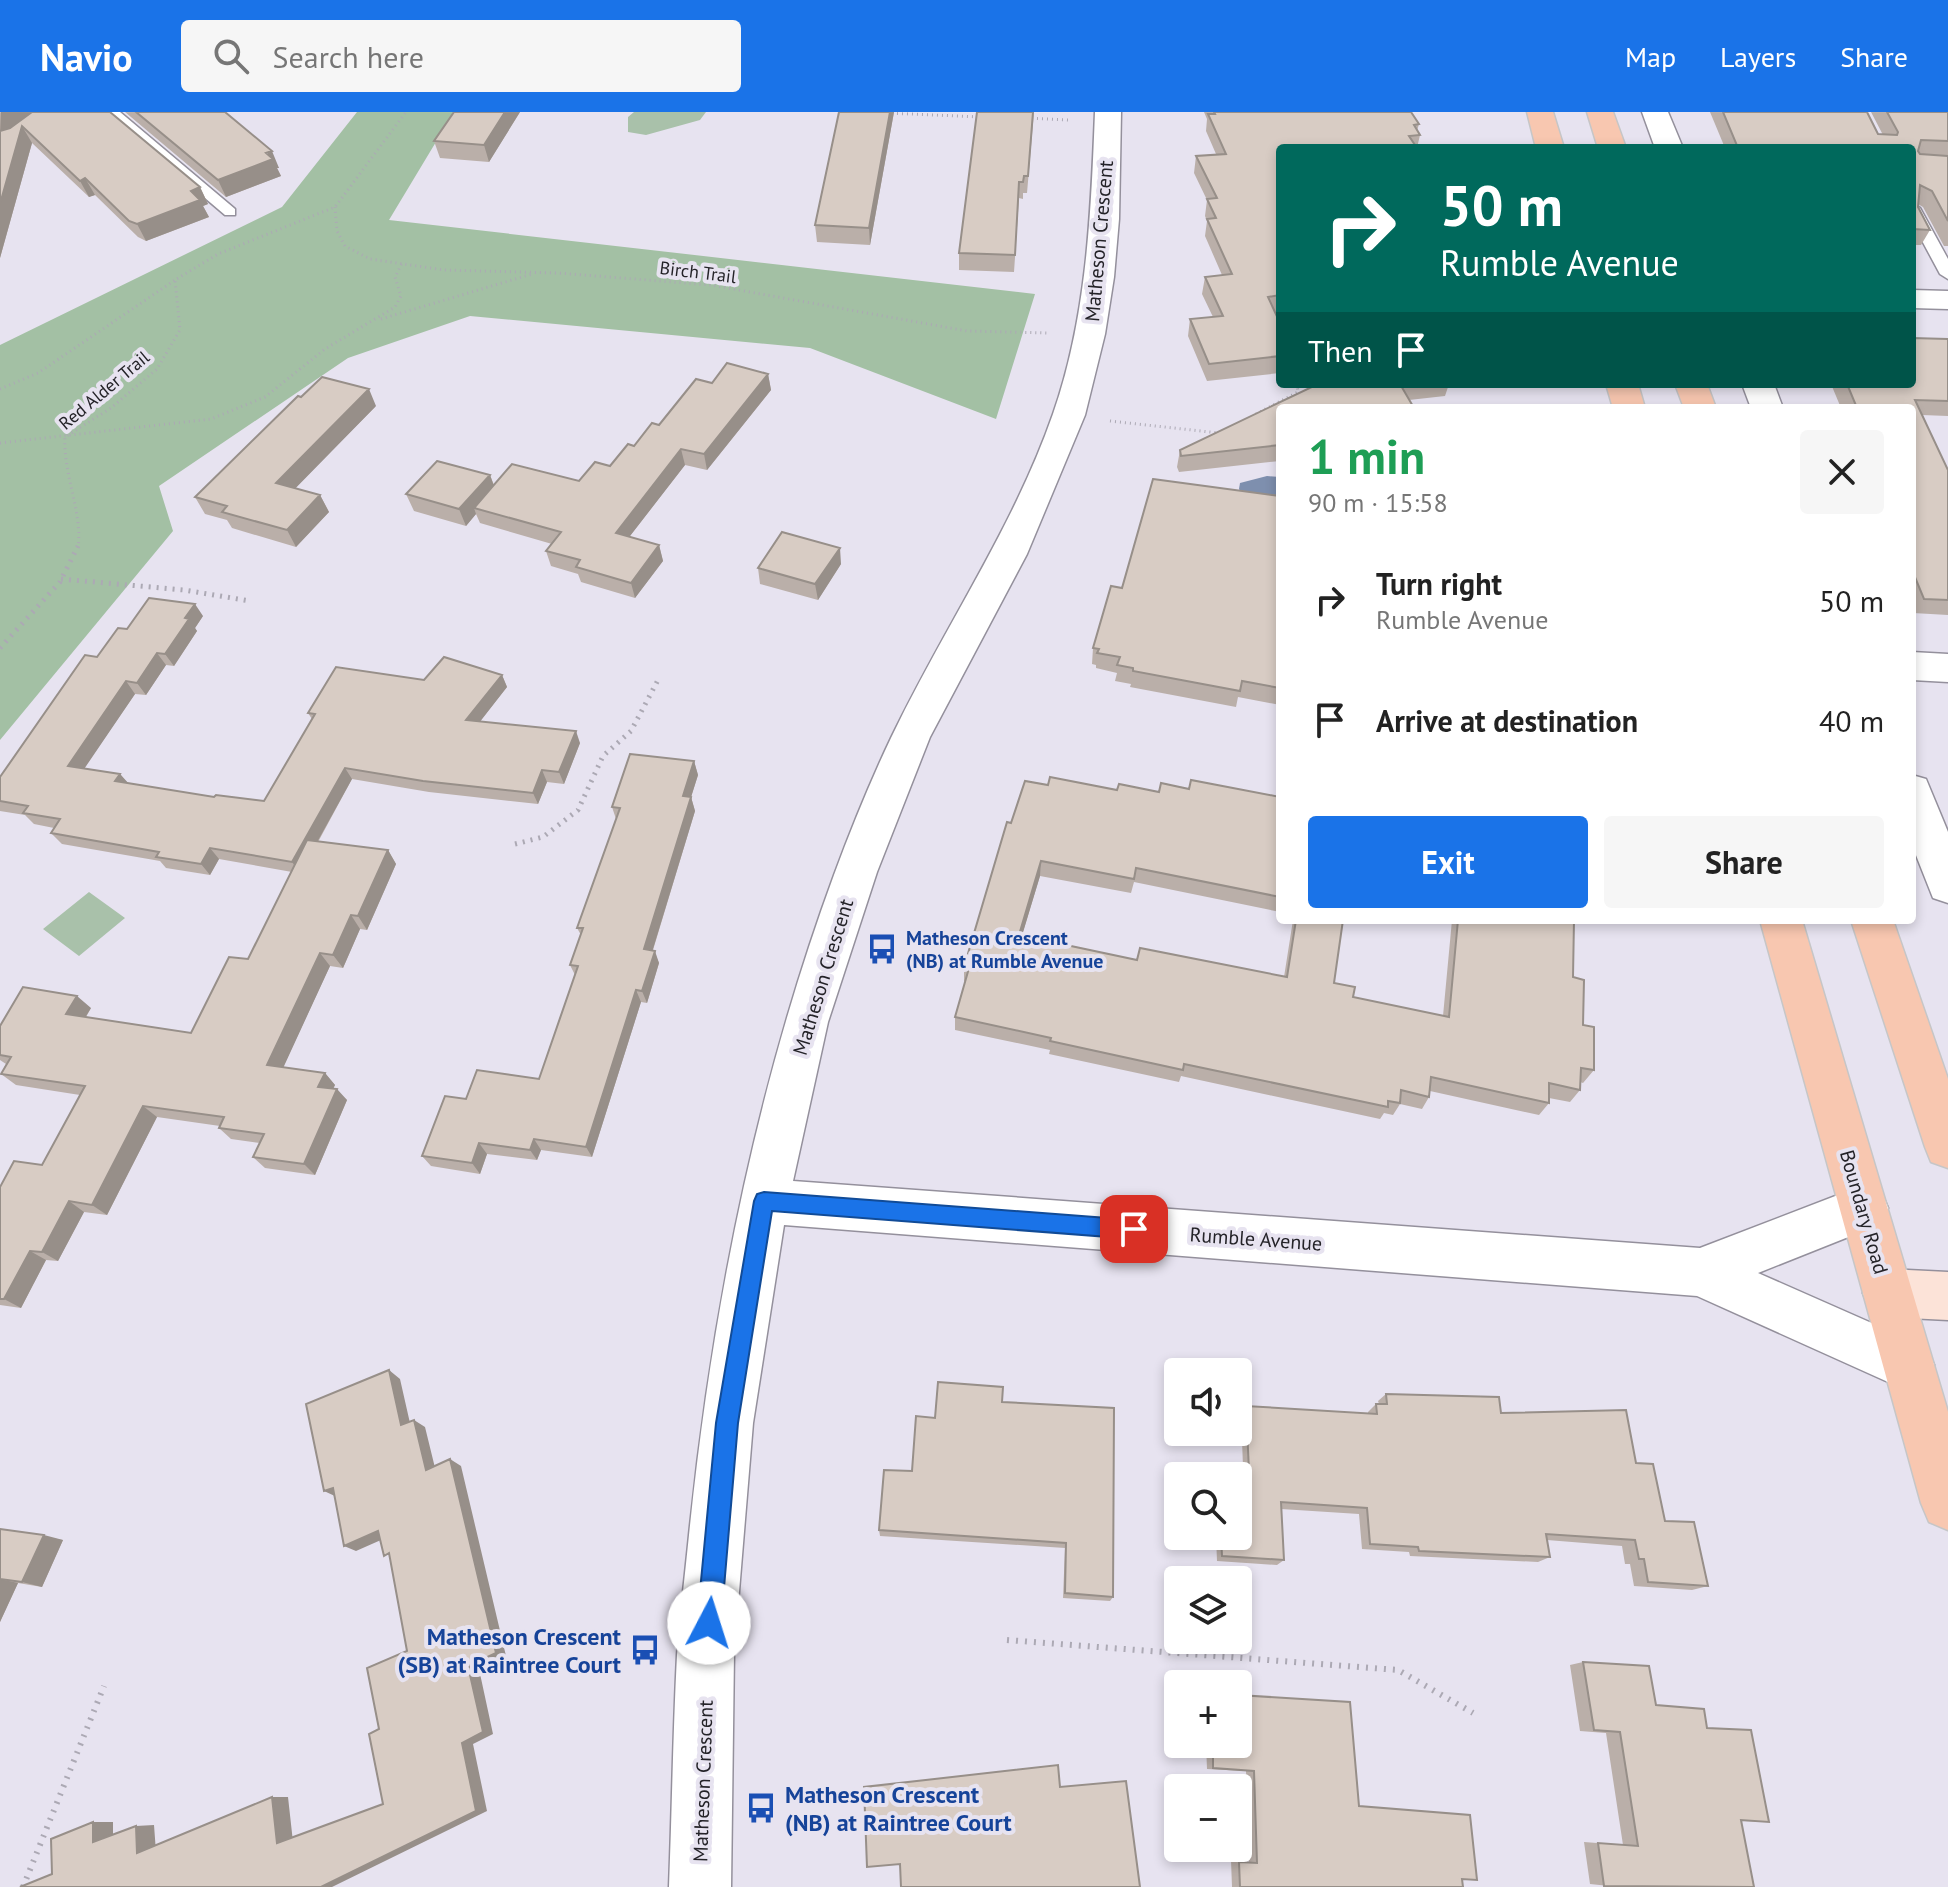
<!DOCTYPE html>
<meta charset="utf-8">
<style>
:root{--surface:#fff;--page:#f6f6f6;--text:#222;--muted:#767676;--accent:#1a73e8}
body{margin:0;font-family:"PT Sans",sans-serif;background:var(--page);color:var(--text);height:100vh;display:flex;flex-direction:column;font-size:30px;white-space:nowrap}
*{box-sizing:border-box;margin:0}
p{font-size:26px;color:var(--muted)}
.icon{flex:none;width:44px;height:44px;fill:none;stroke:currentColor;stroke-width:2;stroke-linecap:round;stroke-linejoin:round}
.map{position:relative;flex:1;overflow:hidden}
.sheet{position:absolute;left:1276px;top:292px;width:640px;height:520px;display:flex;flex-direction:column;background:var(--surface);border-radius:8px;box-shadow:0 4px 12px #0003}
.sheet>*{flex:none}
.guide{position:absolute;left:1276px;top:32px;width:640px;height:244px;border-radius:8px;box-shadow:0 4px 12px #0003;background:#00695c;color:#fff;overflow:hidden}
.controls{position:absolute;left:1164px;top:1246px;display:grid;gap:16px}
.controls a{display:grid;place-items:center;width:88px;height:88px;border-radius:8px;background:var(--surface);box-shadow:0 4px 12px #0003;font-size:40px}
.pin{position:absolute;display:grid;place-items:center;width:68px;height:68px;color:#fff;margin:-34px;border-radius:16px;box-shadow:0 4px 12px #0006}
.me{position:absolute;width:88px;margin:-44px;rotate:5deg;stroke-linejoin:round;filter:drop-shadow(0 0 6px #0008)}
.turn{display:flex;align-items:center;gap:28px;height:168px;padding:0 32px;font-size:36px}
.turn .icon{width:104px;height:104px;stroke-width:2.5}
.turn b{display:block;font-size:56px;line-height:68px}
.then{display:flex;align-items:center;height:76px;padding:0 32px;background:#0003;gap:16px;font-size:30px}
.round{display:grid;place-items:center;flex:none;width:84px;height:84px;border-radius:8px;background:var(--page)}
.head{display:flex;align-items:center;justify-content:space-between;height:136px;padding:0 32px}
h1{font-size:48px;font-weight:600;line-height:60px;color:#1e9e55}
.primary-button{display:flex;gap:16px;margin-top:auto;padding:16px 32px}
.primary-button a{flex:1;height:92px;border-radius:8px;background:var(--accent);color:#fff;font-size:32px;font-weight:600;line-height:92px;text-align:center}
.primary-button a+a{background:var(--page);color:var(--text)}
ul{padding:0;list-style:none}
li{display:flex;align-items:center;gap:24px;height:120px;padding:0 32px}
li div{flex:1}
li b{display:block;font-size:30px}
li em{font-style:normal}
header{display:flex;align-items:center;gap:48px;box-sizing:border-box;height:112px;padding:0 40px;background:var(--accent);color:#fff}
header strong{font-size:38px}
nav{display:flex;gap:44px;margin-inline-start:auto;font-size:28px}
.search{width:560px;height:72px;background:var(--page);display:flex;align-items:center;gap:20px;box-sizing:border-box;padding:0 28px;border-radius:8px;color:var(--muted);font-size:30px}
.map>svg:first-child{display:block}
</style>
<header>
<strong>Navio</strong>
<div class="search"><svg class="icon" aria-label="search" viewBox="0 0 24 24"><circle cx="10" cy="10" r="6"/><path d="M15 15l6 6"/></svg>Search here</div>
<nav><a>Map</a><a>Layers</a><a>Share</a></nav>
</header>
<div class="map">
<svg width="1948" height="1775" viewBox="0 0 1948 1775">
<rect width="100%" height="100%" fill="#e7e3f0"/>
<path fill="#a9c1aa" d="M634,0H706L700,8L646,23L628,20V5Z
M89,780L125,806L79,844L43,817Z"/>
<path fill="#a3c0a4" d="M357,0H454L389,108L1035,182L996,307L810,236L470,204L348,246L159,374L173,419L0,628V233L282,95Z"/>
<path fill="#7e8fae" d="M1267,364L1280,365V383L1242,382L1239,377L1240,371Z"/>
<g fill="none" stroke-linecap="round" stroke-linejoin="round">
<g stroke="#94909c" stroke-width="3">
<path id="lane" d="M104,0H120L235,97V103H225Z
M1912,91L1920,96L1948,147V167L1940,162L1912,110Z"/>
</g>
<g stroke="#94909c" stroke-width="3">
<path id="street" d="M1095,0H1121L1119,107L1114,165L1105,222L1085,303L1027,442L930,625L877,760L828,910L793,1069L1700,1136L1864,1073L1881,1080L1888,1096L1881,1112L1758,1161L1926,1235L1934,1253L1926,1271L1908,1279L1697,1184L784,1113L753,1311L734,1540L731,1775H669C672,1698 673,1620 677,1543C680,1503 685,1463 689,1423C712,1198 756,975 834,763C851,717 870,670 891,626C943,517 1013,417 1053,302C1087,205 1091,102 1095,0Z
M1642,0H1668L1683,36H1655Z
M1912,178L1948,179V197L1912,196Z
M1742,272H1774L1783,296H1751Z
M1912,540L1948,542V570L1912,568Z
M1912,663L1926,667L1948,720V791L1933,786L1912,733Z"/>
</g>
<g stroke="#94909c" stroke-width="3">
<path id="secondary" d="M1888,1157L1948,1160V1208L1888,1205L1870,1198L1863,1181L1870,1164Z"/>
</g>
<g stroke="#c6c6c7" stroke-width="3">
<path id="primary" d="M1527,0H1553L1564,36H1536Z
M1587,0H1613L1626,36H1598Z
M1606,272H1638L1645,296H1613Z
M1675,272H1707L1716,296H1684Z
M1760,808H1802L1948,1300V1418L1929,1410L1921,1391Z
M1851,808H1893L1948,967V1056L1931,1050L1925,1035Z"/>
</g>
<path stroke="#aca9b4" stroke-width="3" stroke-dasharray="1 4" stroke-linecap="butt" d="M887,1L981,5
M1027,6L1069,8
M335,95L337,119L345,134L370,147L444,158L558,161L711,173L967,219L1047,221
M381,207L532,162
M0,277L38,261L175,168
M1256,302L1298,280L1297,272
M1110,309L1219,321
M0,331L211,307L265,285L325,237L395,195L401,184L395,165L402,151
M78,436C83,402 63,362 65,325L111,296L157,257L180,218L175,168L218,142L335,95L406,0"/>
<path stroke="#aca9b4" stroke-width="5" stroke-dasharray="2 6" stroke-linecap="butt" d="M61,467L184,478L250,489
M0,536L60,470L78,434
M515,732L543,725L578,698L603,644L631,619L658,568"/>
<path stroke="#aca9b4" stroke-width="6" stroke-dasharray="2 7" stroke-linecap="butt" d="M1007,1528L1398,1558L1473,1601
M23,1775L104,1574"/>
<use href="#lane" fill="#fff" fill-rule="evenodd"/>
<use href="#street" fill="#fff" fill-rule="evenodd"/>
<use href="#secondary" fill="#fce3d8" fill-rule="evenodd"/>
<use href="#primary" fill="#f8c7b0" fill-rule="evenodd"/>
</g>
<path fill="#baafa9" d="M0,0L200,75L208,92L203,94L209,105L146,129L138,125L95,83L89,85L32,31L0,146Z
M125,0H225L279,56H277L281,64L226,85Z
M454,0H520L489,50L440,46L434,29Z
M839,0H894L870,133L817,130L815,113Z
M977,0H1034L1027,81H1023V87L1019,86L1014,160L959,158V141Z
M1204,0H1411L1419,12L1417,19L1420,23L1417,36H1280V200H1275L1280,211V261L1207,269L1188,224L1190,207L1213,205L1202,182L1205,165L1222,163L1205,124L1207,109L1205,104L1207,88L1194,61L1196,44L1216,42L1206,19L1207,7Z
M1710,0H1867L1878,22L1883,23L1871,0H1948V134H1944L1923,95L1918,92V95L1930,118L1921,133H1912V36H1725Z
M1948,227V304L1922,303L1948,358V503L1913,501L1912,296H1841L1831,272H1912Z
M768,262L771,278L707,358L685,353L629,425L659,433L663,449L635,486L581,470L578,462L551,454L546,439L552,432L480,411L476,402L466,414L414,399L406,382L490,363L494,373L579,369L610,354L712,271Z
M1318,272H1449L1445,284L1409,288L1280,296V349L1179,360L1177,355L1180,338Z
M376,294L295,376L320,383L329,400L296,435L232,416L227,408L205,402L195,385Z
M1280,384V593L1238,585L1236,595L1130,575L1131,572L1115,569L1117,561L1096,556V553L1092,552L1093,536L1122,476Z
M841,452L818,488L760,472L758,456Z
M203,504L195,516L197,519L174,554L166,553L146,583L135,582L84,656L120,662L128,672L214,685L264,689L312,607L308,601L424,568L502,563L507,575L480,609L580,631L564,672L547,670L538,692L429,680L352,667L318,730L388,738L396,752L367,818L360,817L343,856L330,854L283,955L325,961L335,973L333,976L347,988L315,1063L265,1056L253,1045L260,1031L231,1027L219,1016L220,1014L157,1005L107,1103L84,1100L58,1149L46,1148L21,1196L0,1193V1075L42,1053L80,983L16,973L1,962L6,952L0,948V914L91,896L86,905L191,921L248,847L292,760L219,747L210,763L166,756L160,749L62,732L51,721L54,716L34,712L25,703L0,699V665L97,545L127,517Z
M694,649L698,663L691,685L695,699L653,838L659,851L647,891L641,890L592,1045L541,1038L537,1048L487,1042L480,1062L431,1054L422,1044L466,987L539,967L575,863L570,853L581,823L577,816L616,707L612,695Z
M1048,673L1117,678L1159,680L1189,677L1280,685V800L1134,770L1131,781L1040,764L1022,823L1137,848L1284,865L1293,808H1343L1334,871L1353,885L1443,904L1452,808H1574L1573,865L1594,958L1583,971L1580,970V978L1570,990L1549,986V991L1539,1003L1430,979L1429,985L1422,997L1400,992L1393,1003L1384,1001L1380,1007L1181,964L1179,970L1049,942L1050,938L955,918V905L966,869H964V855L1011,711Z
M1386,1282L1501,1301L1636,1351L1665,1409L1708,1474L1692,1478L1634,1474L1630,1452H1625L1622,1434L1547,1428L1550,1445L1538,1450L1410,1444L1409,1440L1362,1437L1359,1402L1281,1397L1284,1448L1277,1453L1217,1449L1216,1424H1238L1244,1381L1241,1302L1246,1294L1368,1302V1300L1376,1292H1379L1378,1289Z
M1002,1290L1113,1485L1110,1489L1063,1486L1065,1436L880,1424L879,1418L912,1359L935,1306Z
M0,1417L63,1428L42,1475L18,1471L0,1510Z
M1583,1550L1656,1593L1707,1616L1769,1710L1741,1709L1609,1774L1590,1772L1584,1730L1623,1733L1606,1621L1580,1619L1570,1553Z
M1206,1632H1238L1359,1694L1462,1767L1463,1775H1232L1231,1748L1249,1750L1246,1659L1207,1657Z"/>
<path fill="#978f89" d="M1,0H36L0,23Z
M505,0H520L489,50L484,33Z
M890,0H894L870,133L869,116Z
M22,14L32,31L0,146V92Z
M272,39L279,56H277L281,64L226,85L218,68Z
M85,66L95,83L89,85L80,69Z
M200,75L208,92L203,94L209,105L146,129L137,112L191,79Z
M768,262L771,278L707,358L704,342Z
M369,277L376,294L284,388L276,371Z
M681,337L685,353L620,437L616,421Z
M490,363L496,380L474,396L476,402L466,414L459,397Z
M320,383L329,400L296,435L287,418Z
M659,433L663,449L635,486L631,471Z
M840,436L841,452L818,488L815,472Z
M195,492L203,504L195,516L197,519L174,554L165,542L185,506Z
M157,541L166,553L146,583L137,571Z
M502,563L507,575L472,620L466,608Z
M126,569L135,582L78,666L68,654Z
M576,619L580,631L564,672L559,660Z
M694,649L698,663L687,698L683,684Z
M345,656L352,667L300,761L292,750Z
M542,658L547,670L538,692L533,681Z
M120,662L130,673L115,669Z
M691,685L695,699L649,850L644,837Z
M210,736L219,747L210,763L201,752Z
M388,738L396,752L367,818L358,804Z
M1041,749L1040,764L1018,837L1019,823Z
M351,803L360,817L343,856L333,843Z
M655,839L659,851L647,891L642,879Z
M320,841L330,854L279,965L267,953Z
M636,878L641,890L592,1045L586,1035Z
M77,884L91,896L80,914L66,902Z
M325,961L335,973L329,986L318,975Z
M337,977L347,988L315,1063L304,1052Z
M143,994L157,1005L107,1103L92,1093Z
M534,1027L541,1038L537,1048L530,1038Z
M479,1031L487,1042L480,1062L472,1051Z
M69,1089L84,1100L58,1149L42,1140Z
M30,1139L46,1148L21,1196L4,1187Z
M389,1258L400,1267L412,1320L401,1313Z
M414,1308L425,1315L437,1364L426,1358Z
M450,1347L461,1354L506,1544L479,1557L493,1622L473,1632L487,1699L332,1775H321L462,1631L468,1554Z
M333,1376L337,1385L324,1379Z
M378,1419L390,1424L356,1439L344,1434Z
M44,1423L63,1428L42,1475L22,1470Z
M0,1467L18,1471L0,1510Z
M272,1685H288L293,1730L277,1731Z
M93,1710H113V1729L93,1730Z
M154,1713L156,1740L137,1741L136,1714Z"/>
<path fill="#d8ccc4" stroke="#978f89" stroke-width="2" d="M32,0H110L200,75L191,79L200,88L137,112L129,109L85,66L80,69L22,14L0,92V19L10,16Z
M136,0H225L272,39L266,41L273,47L218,68Z
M454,0H505L484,33L434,29Z
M839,0H890L869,116L815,113Z
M977,0H1033L1028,64H1024L1023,70H1019L1015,143L959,141Z
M1214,0H1411L1419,12L1414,13L1420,23L1409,24L1417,36H1280V183L1268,185L1280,211V244L1209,252L1190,207L1223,204L1205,165L1232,162L1207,107L1216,106L1207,87L1217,86L1196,44L1226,42L1208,2H1215Z
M1723,0H1867L1878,22L1897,23L1898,20L1887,0H1948V29L1921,28L1918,39L1920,42L1948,44V109L1932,79L1920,73L1918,95L1930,118L1912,117V36H1738Z
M1912,226L1948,227V289L1915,288L1948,358V488L1924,487L1912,458V296H1857L1847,272H1912Z
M727,251L768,262L704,342L681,337L616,421L659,433L631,471L576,455L580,448L546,439L561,420L474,396L512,352L579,369L595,350L610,354L628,332L634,334L652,311L659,313L696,267L712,271Z
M322,265L369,277L276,371L320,383L287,418L222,400L227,394L195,385L298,284L301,285Z
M1318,272H1400L1414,296H1280V333L1181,344L1180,338Z
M437,349L490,363L459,397L406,382Z
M1153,367L1280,384V576L1242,569L1240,579L1133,559V556L1117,553L1120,545L1097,541L1099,537L1093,536L1111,474L1122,476Z
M782,420L840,436L815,472L758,456Z
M149,486L195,492L185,506L189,507L165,542L157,541L137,571L126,569L68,654L120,662L115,669L214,685L216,683L264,689L315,602L308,601L336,555L424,568L444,545L502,563L466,608L576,619L559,660L542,658L533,681L423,669L345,656L292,750L210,736L201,752L156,745L159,740L51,721L60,707L23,701L28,694L0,689V665L85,543L97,545L118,516L127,517Z
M630,642L694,649L683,684L691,685L644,837L655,839L642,879L636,878L586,1035L534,1027L530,1038L479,1031L472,1051L422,1044L445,984L466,987L477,958L539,967L578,854L570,853L583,816H577L620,696L612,695Z
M1050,665L1117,678L1119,672L1159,680L1161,671L1189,677L1191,668L1280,685V785L1136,756L1134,767L1041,749L1019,823L1137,848L1140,836L1287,865L1296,808H1343L1334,871L1355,875L1353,885L1449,905L1458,808H1574L1573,865L1584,868L1583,913L1594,915V958L1581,956L1580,978L1549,971V991L1431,965L1429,985L1401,978L1400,991L1388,989V995L1184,952L1183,958L1050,929L1051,926L955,905L969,856L964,855L1007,710L1011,711L1025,669L1048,673Z
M307,728L388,738L358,804L351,803L333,843L320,841L267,953L325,961L318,975L337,977L304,1052L253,1045L264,1022L219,1016L224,1005L143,994L92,1093L69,1089L42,1140L30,1139L4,1187H0V1075L14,1049L42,1053L85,974L1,962L11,945L0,943V914L23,875L77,884L66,902L191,921L229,845L248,847Z
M389,1258L401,1313L414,1308L426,1358L450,1347L496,1541L468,1554L483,1620L462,1631L476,1699L321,1775H20L52,1762L51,1727L93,1710V1730L136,1714L137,1741L272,1685L277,1731L383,1692L369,1622L379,1617L367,1556L407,1539L389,1441L384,1444L378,1419L344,1434L333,1376L324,1379L306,1292Z
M938,1270L1003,1275L1002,1290L1114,1296L1113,1485L1065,1481L1066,1431L879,1418L884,1358L912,1359L916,1304L935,1306Z
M1386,1282L1499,1285L1501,1301L1626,1298L1636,1351L1653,1352L1665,1409L1694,1410L1708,1474L1648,1470L1644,1447H1639L1635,1428L1546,1422L1550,1445L1419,1439L1418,1435L1370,1432L1367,1396L1281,1390L1284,1448L1222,1444L1221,1424H1238V1380L1250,1381L1246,1294L1377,1302L1376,1292H1387Z
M0,1417L44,1423L22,1470L0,1467Z
M1583,1550L1649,1554L1656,1593L1704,1597L1707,1616L1751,1618L1769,1710L1741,1708L1754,1775L1604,1774L1598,1731L1638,1734L1620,1620L1594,1618Z
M1238,1583L1350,1590L1359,1694L1470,1703L1477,1768L1462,1767L1463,1775H1240L1239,1750L1257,1751L1254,1659L1213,1656V1632H1238Z
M1058,1653L1060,1675L1126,1669L1140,1775H901L900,1752L867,1755L864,1675Z"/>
<path fill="#1a73e8" stroke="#114b97" stroke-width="2" d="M764,1080L1134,1108L1141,1110L1144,1117L1141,1124L1134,1127L772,1099L738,1311L721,1511L717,1519L709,1523L701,1519L697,1511L716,1311L754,1089L757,1082Z"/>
<defs>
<g id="bus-bare" transform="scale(2.4)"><path d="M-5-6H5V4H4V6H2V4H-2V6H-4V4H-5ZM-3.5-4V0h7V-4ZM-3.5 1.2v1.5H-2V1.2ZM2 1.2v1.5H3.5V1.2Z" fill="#1a4fb4" stroke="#e7e3f0" stroke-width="2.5" paint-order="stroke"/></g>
</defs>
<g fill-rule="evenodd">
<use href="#bus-bare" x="882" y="837"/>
<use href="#bus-bare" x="645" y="1538"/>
<use href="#bus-bare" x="761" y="1696"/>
</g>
<g text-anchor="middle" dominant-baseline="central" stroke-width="8" stroke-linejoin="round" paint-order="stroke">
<g font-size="18" fill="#242328" stroke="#e7e3f0">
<text transform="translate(698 160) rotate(7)">Birch Trail</text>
<text transform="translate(104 278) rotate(-40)">Red Alder Trail</text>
</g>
<g font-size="20" fill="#242328" stroke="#e7e3f0">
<text transform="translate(1099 129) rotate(-85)">Matheson Crescent</text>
<text transform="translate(823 865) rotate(-73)">Matheson Crescent</text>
<text transform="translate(1864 1100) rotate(74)">Boundary Road</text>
<text transform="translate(1256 1127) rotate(4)">Rumble Avenue</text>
<text transform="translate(703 1669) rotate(-88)">Matheson Crescent</text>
</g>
<g font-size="20" font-weight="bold" fill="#164399" stroke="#e7e3f0" text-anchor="start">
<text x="906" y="826">Matheson Crescent<tspan x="906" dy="23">(NB) at Rumble Avenue</tspan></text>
</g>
<g font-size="24" font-weight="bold" fill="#164399" stroke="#e7e3f0" text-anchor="end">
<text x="621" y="1524">Matheson Crescent<tspan x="621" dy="28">(SB) at Raintree Court</tspan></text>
<text x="785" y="1682" text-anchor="start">Matheson Crescent<tspan x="785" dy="28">(NB) at Raintree Court</tspan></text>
</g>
</g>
</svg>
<div class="controls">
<a><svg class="icon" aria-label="sound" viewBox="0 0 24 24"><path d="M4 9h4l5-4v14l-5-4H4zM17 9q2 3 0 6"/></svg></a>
<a><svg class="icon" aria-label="search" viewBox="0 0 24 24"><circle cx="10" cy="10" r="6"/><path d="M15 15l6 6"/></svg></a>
<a><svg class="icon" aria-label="layers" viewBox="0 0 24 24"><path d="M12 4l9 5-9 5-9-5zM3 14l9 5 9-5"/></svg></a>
<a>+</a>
<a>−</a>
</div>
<div class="pin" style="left:1134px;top:1117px;background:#d93025"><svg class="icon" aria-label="arrive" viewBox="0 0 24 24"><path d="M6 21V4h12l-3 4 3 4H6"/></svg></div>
<svg class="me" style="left:709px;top:1511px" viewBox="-20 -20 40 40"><circle r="19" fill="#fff"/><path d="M0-13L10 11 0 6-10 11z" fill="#1a73e8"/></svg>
<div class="guide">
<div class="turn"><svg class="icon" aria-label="right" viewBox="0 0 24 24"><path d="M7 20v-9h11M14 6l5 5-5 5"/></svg><div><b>50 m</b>Rumble Avenue</div></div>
<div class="then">Then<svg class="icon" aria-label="arrive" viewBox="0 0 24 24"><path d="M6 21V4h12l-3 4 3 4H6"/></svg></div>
</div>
<section class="sheet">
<div class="head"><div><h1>1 min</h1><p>90 m · 15:58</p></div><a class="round"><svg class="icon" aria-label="close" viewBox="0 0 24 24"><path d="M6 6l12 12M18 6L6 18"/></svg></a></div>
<ul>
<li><svg class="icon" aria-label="right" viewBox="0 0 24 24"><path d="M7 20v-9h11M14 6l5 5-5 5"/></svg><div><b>Turn right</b><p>Rumble Avenue</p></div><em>50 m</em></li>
<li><svg class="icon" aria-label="arrive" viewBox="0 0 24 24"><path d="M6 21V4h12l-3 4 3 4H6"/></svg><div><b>Arrive at destination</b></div><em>40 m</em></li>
</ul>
<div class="primary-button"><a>Exit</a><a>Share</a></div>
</section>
</div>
